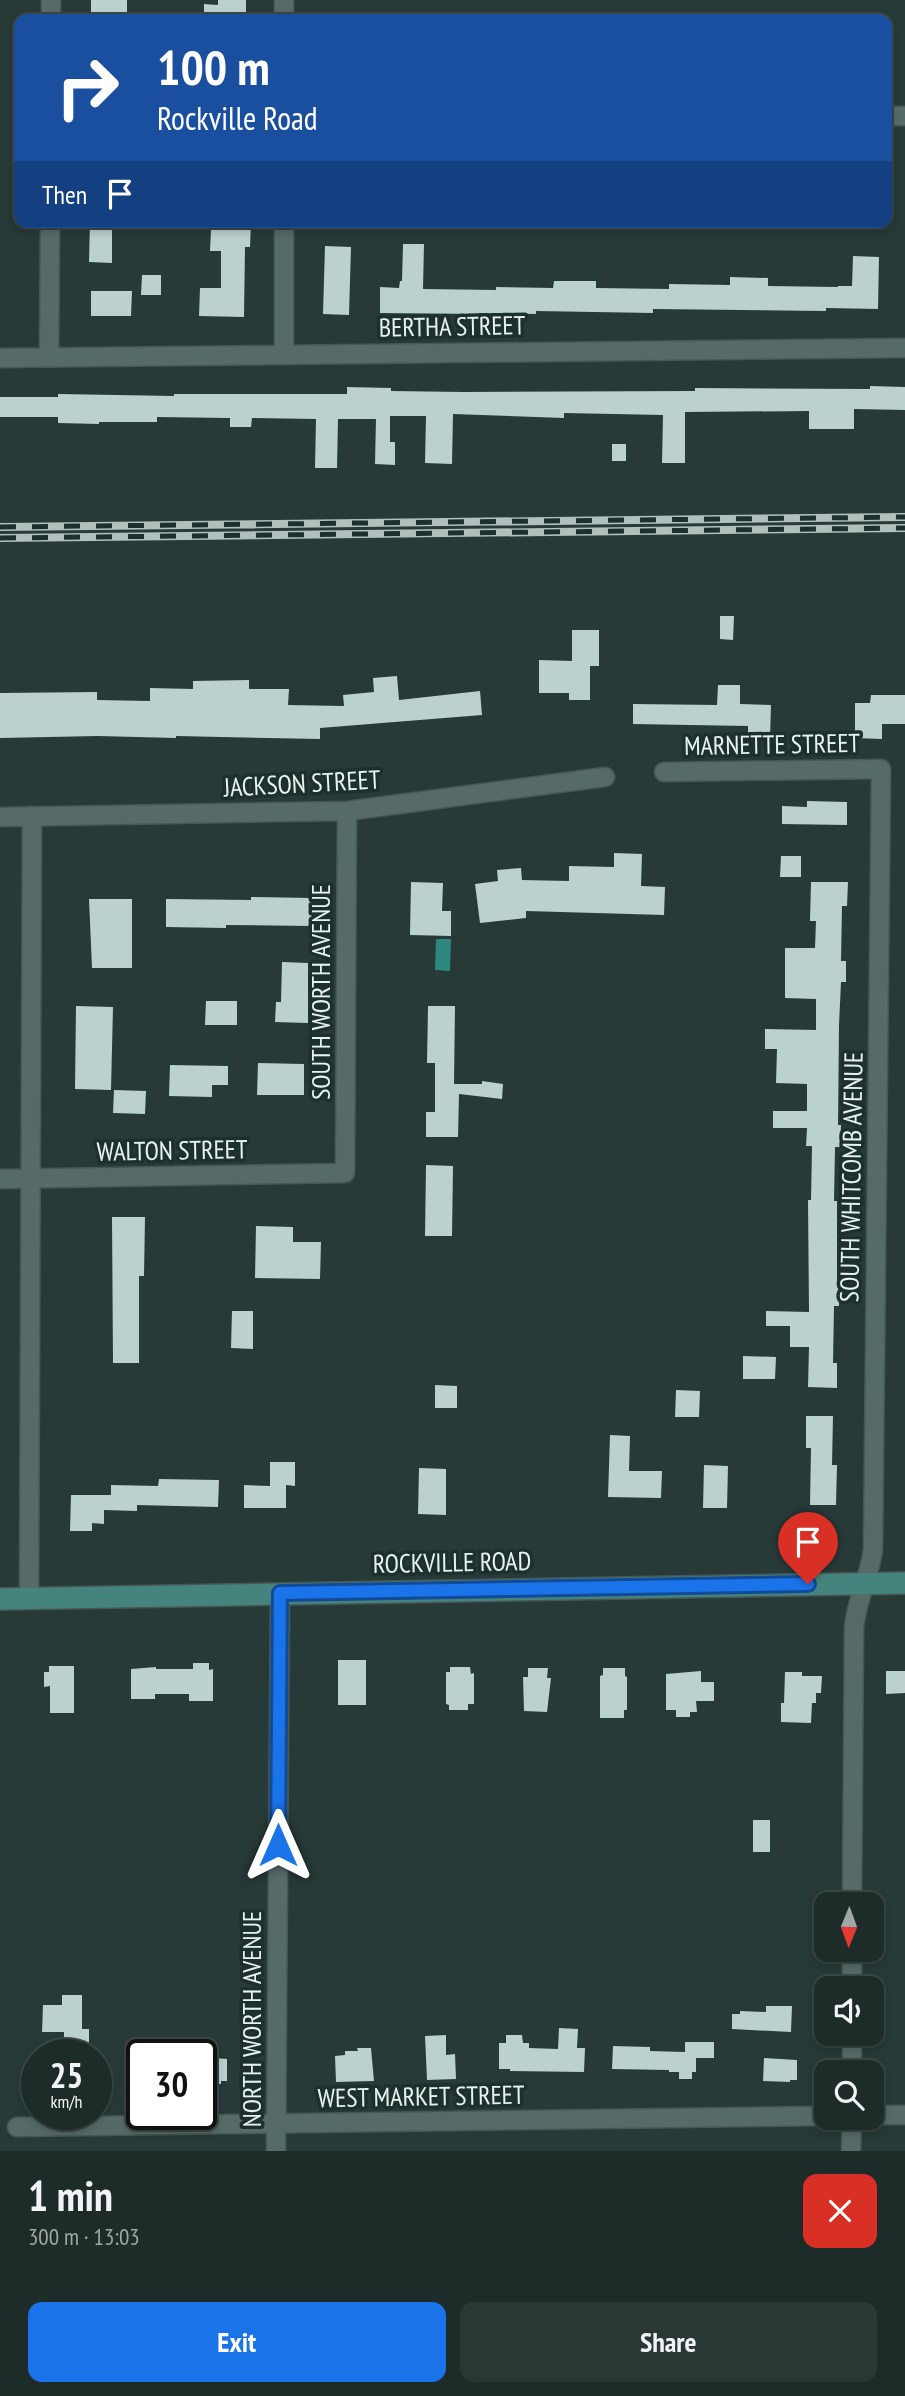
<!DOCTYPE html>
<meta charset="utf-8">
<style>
:root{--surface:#1d2c29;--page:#2a3835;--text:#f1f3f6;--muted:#a0a7a8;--line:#3b4846;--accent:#1a73e8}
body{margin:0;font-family:"PT Sans Narrow",sans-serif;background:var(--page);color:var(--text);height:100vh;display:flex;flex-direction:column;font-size:26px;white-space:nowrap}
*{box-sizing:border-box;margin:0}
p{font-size:23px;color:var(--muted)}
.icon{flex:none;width:38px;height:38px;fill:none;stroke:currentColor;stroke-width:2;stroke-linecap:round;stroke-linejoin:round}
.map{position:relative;height:2151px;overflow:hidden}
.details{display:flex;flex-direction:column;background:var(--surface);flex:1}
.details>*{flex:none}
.hud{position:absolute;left:14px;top:14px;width:878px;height:214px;border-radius:14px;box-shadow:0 4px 10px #0003,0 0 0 2px var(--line);background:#1a4fa0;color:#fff;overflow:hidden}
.needle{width:46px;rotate:181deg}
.tools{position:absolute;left:814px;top:1892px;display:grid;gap:14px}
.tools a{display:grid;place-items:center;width:70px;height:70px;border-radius:14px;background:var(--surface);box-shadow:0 4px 10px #0003,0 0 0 2px var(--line);font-size:35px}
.speed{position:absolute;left:21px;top:2039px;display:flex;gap:14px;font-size:35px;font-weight:700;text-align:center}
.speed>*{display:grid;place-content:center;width:91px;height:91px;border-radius:50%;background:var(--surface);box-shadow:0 4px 10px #0003,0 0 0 2px var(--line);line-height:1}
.speed small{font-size:18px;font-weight:400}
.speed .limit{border:4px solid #111;border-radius:10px;background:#fff;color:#111}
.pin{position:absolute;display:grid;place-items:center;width:60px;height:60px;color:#fff;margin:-72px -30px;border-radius:50% 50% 50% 0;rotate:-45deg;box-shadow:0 0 7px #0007}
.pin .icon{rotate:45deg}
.me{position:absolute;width:77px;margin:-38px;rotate:0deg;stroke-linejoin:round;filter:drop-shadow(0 0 5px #0008)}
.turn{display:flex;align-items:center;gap:24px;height:147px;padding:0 28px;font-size:32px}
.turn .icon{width:91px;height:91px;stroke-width:2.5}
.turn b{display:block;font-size:49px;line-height:60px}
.then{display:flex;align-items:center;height:66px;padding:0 28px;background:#0003;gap:14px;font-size:26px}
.round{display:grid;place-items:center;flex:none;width:74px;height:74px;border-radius:14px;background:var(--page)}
.headline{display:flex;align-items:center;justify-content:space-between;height:119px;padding:0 28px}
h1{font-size:42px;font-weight:800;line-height:52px}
.action{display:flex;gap:14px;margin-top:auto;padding:14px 28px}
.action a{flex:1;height:80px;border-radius:14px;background:var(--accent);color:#fff;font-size:28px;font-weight:800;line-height:80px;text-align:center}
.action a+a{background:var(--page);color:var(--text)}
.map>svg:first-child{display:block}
</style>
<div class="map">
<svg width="905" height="2151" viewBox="0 0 905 2151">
<rect width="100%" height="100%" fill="#273a37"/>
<path fill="#2d877e" d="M436,939H451L450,971L435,970Z"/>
<path fill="#bbd1ce" d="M91,0H127V19H91Z
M218,0H246V19H204V4L218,5Z
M90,222H112V263L89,262Z
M221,222H251L250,247H245L244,317L199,316L200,288H221V251H210L211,229L220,230Z
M403,244H424L423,289L496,290V287L553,288L554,281H596V288L669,289V284L730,285V277L768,278V286L838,287V286H852L853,256L879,257L878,309L826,308V311L653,309V313L536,311V314L479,313V314L380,313V287L399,288L400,281H402Z
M325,246L351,247L349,315L323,314Z
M142,275H161V295H141Z
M91,291H132L131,316H91Z
M870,386L905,387V410L854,409V429H809V411L685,412V463H662L663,415L564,413V418L453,414L452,464L425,463L426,416H390V442H395V465L375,464L376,419H338L337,468H315L316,419L252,418L251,427H230V418L157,417V422H99V424L58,423V417H0V397H58V394L174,396V394H347V387L391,388V391L463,392L695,391V388L870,389Z
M612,444H626V461H612Z
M720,616H734L733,640L720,639Z
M572,630H599V666H590V700H569V693H539V660L572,661Z
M397,676L399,700L480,691L482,715L320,728V739L176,736V738L98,736L0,738V693L97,692V700L150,701V688L193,689V681L249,680V689H289L288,705L344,706L343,695L374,692L373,678Z
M718,685H740V704L771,705L770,739L748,738V726L633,724V704L717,705Z
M871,695H905V724H882V739L855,738V703H870Z
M807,801L847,802V825L782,824V806L807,807Z
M614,853L642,854L641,886L665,887L664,915L526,911V918L480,923L475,884L498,881L497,870L521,868L522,880L569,881V866L614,867Z
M781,856H801V877H780Z
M411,882L443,883L442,911H451V936L410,935Z
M811,882H848L847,906H842L841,961H846V982H841L839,1025L838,1125H841L840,1147H835L834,1201H837V1281H839V1306H834L833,1363H837V1388L808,1387L809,1347H790V1326H766V1311L809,1312L808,1200H811L812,1146H806L807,1128H773V1111H807V1084L776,1083L777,1049H765V1029L816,1030V999L785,998V948H815L816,921H810Z
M251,897L312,898V926L226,925V928L166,927V899L251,900Z
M89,899H132V968H92Z
M282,962L308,963V1023L275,1022L276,1002H281Z
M206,1001H237V1025H205Z
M76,1006L113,1007L111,1090L75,1089Z
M428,1006H455L454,1084H482V1081L503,1084L502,1099L459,1094L458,1137H426V1112H435V1063H427Z
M258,1063L304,1064V1095H257Z
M170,1065L228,1066V1085H212V1097L169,1096Z
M114,1090L146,1091L145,1114L113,1113Z
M426,1165L453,1166L452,1236H425Z
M112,1217H145L144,1276H139V1363H113Z
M256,1226L293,1227V1242H321L320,1279L255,1278Z
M232,1311H253V1349L231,1348Z
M743,1356L776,1357L775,1379H743Z
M435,1385L457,1386V1408H435Z
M676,1390L700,1391L699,1417H675Z
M806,1416H833L832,1465H837L836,1505H810L811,1448H806Z
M610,1435L630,1436L629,1471H662L661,1498L608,1497Z
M270,1462H295V1486L286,1485V1508H244V1485L270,1486Z
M704,1465L728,1466L727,1508H703Z
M419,1468L446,1469V1515L418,1514Z
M159,1479L219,1480L218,1507L137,1505V1511L104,1510V1524L92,1523V1531H70L71,1495H111V1485L158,1486Z
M338,1660H366V1705H338Z
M193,1663H209V1670L213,1669V1701H189V1694H155V1699H131V1669L156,1667V1669H193Z
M49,1666H74V1713H50V1686L44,1687V1672H49Z
M450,1667H470L471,1674L474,1673V1704H468V1710H449V1705L446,1704V1672H450Z
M528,1668H548L547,1678H551L547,1712L524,1711L523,1677H528Z
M603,1668H625V1676L627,1677V1710H624V1718H600V1676L603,1675Z
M701,1671V1682H714V1701H696L697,1712H690V1717H676V1710H666V1674Z
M886,1671H905V1693L886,1694Z
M785,1672H802V1676H822L821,1693H816V1703H812L811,1723L781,1722V1703H784Z
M753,1820H770V1852H753Z
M62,1995H82V2029H89V2045H64V2032H42L43,2005H62Z
M766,2006H792L791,2032L732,2029V2014H740V2011L766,2012Z
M559,2028L578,2029L577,2048H585L584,2072L510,2071V2069H499V2043H506V2035H522L523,2043H529V2048L558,2049Z
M446,2035V2055L455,2054L456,2079L427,2080L425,2036Z
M685,2042H714V2058H696V2072H692V2079H679V2072H669V2070L612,2069L613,2046L650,2047V2051L685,2052Z
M357,2048H371L374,2081L336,2082L335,2056L345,2055V2051H358Z
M201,2057L227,2059V2081H221V2084H201Z
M764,2058L797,2060V2080H790V2082L763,2081Z"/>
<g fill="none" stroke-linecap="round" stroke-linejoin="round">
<g stroke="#475755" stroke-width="21">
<path id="minor" d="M284,0V19
M51,19V0
M887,116H905
M284,222V355
M49,357L50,222
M0,358L905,348
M664,772L881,769L873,1549C870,1577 856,1600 854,1628L852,1904
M0,817L347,811L605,777
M0,1179L345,1173L347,811
M29,1599L32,816
M852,1988V1950
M852,2072V2034
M872,2115H905
M17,2127L826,2116
M276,2151L280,1593
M851,2151L852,2118"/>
</g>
<g stroke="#475755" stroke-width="24">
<path id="major" d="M0,1599L905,1583"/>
</g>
<use href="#minor" stroke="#566b68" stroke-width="18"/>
<use href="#major" stroke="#45847c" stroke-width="21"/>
<g stroke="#b2c0bd" stroke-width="8">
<path id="rail" d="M0,527L905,517
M0,538L905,528"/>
</g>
<use href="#rail" stroke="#1d302d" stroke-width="5" stroke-dasharray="16" stroke-linecap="butt"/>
</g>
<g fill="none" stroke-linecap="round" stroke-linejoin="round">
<g stroke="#114b97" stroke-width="18">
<path id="route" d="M278,1845L280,1593L808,1584"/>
</g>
<use href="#route" stroke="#1a73e8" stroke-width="12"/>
</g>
<g text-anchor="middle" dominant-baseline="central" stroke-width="7" stroke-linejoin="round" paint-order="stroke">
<g font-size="26" fill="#e7f2f0" stroke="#1d302d">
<text transform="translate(452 326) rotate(-1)">BERTHA STREET</text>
<text transform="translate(772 744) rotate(-1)">MARNETTE STREET</text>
<text transform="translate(302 783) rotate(-3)">JACKSON STREET</text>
<text transform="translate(320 992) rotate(-90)">SOUTH WORTH AVENUE</text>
<text transform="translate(172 1150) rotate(-1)">WALTON STREET</text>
<text transform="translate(851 1177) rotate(-89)">SOUTH WHITCOMB AVENUE</text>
<text transform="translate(452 1562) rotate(-1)">ROCKVILLE ROAD</text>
<text transform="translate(251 2019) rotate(-90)">NORTH WORTH AVENUE</text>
<text transform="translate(421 2096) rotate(-1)">WEST MARKET STREET</text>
</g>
</g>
</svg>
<div class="tools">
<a><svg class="needle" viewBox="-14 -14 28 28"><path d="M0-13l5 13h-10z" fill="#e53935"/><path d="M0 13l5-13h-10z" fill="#a0a7a8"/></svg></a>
<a><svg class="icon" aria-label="sound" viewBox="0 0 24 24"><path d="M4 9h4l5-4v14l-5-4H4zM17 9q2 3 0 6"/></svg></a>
<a><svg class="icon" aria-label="search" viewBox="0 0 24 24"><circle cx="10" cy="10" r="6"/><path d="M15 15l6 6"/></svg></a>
</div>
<div class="speed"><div>25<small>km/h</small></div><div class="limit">30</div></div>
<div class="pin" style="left:808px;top:1584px;background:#d93025"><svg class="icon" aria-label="arrive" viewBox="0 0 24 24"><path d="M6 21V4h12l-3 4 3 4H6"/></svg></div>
<svg class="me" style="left:278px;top:1845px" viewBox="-20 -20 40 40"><path d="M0-17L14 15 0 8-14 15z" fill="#1a73e8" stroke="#fff" stroke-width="4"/></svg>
<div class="hud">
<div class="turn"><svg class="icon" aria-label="right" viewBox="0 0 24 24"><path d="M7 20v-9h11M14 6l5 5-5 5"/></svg><div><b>100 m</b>Rockville Road</div></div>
<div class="then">Then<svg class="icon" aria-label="arrive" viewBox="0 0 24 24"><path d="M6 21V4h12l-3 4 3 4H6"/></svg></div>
</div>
</div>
<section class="details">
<div class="headline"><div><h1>1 min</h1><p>300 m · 13:03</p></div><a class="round" style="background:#d93025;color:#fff"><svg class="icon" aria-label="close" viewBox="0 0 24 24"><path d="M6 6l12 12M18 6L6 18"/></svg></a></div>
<div class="action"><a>Exit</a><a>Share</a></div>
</section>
